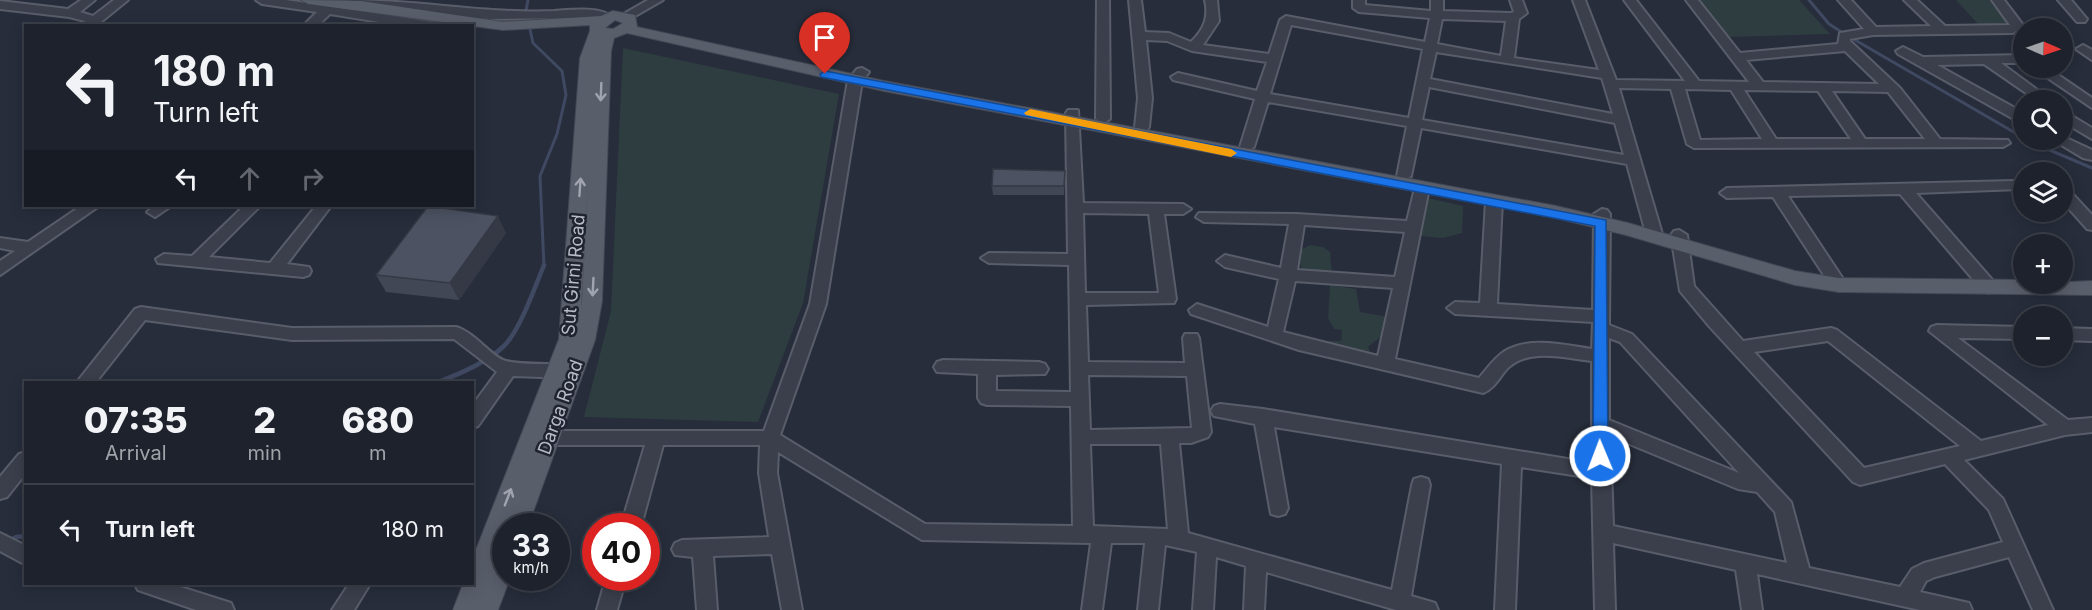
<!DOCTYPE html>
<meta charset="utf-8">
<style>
:root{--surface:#1d222c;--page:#2a2f38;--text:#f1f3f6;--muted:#a0a4a9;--line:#3b3f48}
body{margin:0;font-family:Inter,sans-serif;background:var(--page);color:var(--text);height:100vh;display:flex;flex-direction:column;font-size:22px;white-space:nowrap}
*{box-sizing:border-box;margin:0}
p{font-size:20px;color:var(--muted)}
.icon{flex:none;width:33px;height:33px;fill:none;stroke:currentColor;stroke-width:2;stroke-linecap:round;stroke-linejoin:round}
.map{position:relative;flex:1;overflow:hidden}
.panel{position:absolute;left:24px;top:381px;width:450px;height:204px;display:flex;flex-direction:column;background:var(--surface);border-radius:0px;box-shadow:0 3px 15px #0003,0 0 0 2px var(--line)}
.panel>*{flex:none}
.banner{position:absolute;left:24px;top:24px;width:450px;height:183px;border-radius:0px;box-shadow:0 3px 15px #0003,0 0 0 2px var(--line);background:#1d222c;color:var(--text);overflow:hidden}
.needle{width:39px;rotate:92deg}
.controls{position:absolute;left:2013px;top:18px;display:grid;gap:12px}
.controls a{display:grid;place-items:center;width:60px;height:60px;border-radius:50%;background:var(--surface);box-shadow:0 3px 15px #0003,0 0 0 2px var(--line);font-size:30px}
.speed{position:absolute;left:492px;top:513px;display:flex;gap:12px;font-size:30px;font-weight:700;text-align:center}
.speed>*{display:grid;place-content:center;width:78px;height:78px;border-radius:50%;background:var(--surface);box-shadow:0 3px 15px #0003,0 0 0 2px var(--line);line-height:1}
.speed small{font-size:15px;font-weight:400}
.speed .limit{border:9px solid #d22;background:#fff;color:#111}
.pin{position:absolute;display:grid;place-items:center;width:51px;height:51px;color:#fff;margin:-62px -26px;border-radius:50% 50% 50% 0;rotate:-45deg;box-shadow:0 0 6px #0007}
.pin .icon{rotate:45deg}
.me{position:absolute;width:66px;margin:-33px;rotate:359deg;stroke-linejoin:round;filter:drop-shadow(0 0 4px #0008)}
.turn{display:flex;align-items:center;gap:21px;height:126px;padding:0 30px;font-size:27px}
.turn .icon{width:78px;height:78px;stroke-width:2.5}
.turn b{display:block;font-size:42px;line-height:51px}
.lanes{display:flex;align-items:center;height:57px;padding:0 30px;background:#0003;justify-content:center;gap:30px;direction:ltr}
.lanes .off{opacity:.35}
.eta{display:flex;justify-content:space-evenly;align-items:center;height:102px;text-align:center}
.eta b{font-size:36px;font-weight:800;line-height:42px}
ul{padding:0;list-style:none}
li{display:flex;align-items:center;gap:18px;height:90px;padding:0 30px;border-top:2px solid var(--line)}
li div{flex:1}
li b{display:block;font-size:22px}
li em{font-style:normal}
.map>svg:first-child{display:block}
</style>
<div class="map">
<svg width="2092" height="610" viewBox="0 0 2092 610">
<rect width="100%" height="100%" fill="#272d3b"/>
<path fill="#2d3d40" d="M1699,0H1799L1830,34L1729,37Z
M1956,0H1989L2011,23L1978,24Z
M623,48L839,94L803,303L758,422L584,417L611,311Z
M1423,197L1463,206L1462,233L1443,238L1420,236Z
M1310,245L1323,247L1330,252L1332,275L1303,274L1297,252Z
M1330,285L1356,289L1360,312L1389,317L1384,334L1368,347L1371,354L1329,348L1328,341H1341L1342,330L1334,329L1328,318Z"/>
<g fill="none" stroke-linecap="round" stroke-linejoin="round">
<path stroke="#404962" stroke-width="3" d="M528,0L526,11L533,43L562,71L566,95L557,134L540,176L544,267
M1809,0L1829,24L1843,33L2024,138
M2026,140L2092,168"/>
<path stroke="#404962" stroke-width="4.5" d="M438,382C460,374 487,362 504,346C520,330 535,287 544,265
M0,547L16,537L26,536"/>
<g stroke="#595d6a" stroke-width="4">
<path id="minor" d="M81,0H95L80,12L93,16L114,0H128L96,26H81L85,21L69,17L0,9V1L68,9Z
M256,0H286L432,22L438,26H404L330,14L317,26H303L317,12L262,4Z
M350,0C418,0 485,14 554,11C569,10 601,6 612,17L606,21L582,18L490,19L394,9L356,4Z
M648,0H663L630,19H622L620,16Z
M1097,0H1109L1110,119L1103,123L1096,119Z
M1129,0H1141L1145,32L1169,33L1191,42C1204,29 1209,18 1205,0H1217L1219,21L1203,45L1269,54L1280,20L1286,16L1425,42L1430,18L1359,12L1353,8V0H1365V5L1431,11V0H1443V11L1511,13L1514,12L1510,0H1522L1527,13L1519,19L1514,58L1599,70L1573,0H1585L1616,80L1685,81L1624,0H1636L1699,81L1749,82L1686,0H1698L1740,53L1838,44L1840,33L1864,29L1838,0H1851L1876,27L1931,26L1904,0H1917L1945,26L2010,25L1992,0H2004L2023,25L2013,33L1873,35L1850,39V41L1900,88L1940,139L2008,140L2010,143L2003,147L1694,148L1687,144L1671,89L1619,88L1663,237L1655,242L1647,237L1627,164L1421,128L1411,176L1404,181L1397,176L1407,126L1268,102L1254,147L1247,151L1240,147L1255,99L1173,80L1171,77L1178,73L1257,91L1267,62L1192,51L1167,41L1146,40L1152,98L1149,127L1147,130H1137L1135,127L1138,98ZM1442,19L1506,21L1501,56L1437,44ZM1291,25L1423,49L1409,118L1270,94ZM1845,51L1879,84L1763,82L1746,60ZM1436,52L1602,78L1613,114L1430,79ZM1429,87L1615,123L1624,155L1422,120ZM1685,89L1731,90L1762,139L1700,140ZM1744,90L1818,91L1851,139H1776ZM1832,91L1888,92L1925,139H1865Z
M2058,0H2071L2087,19L2085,22H2077Z
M457,21L463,25L450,26Z
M2083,45L2092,50V60L2076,49Z
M1903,47L1923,57L2024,55V63H2001L2051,100H2036L1984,64L1937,65L2024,113V123L2019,122L1898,54L1896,51Z
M862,68L869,72L862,81L826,304L780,435L925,524L1073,526L1071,406L987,405L981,403L978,398V374L937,372L934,367L937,362L943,360L1039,362L1045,364L1048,369L1045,374L996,375V391L1071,392L1069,265L989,263L981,258L989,253L1068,254L1066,113L1068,110H1078L1083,203L1183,204L1191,209L1183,214H1164L1176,299L1174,303L1086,305L1088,362L1185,363L1183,338L1185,334H1197L1199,338L1211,432L1208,437L1191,443H1179L1188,533L1392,590L1412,485L1414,479L1421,477L1428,479L1430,485L1411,596L1435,603L1438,610H1396L1266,572L1264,610H1244L1246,566L1216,557L1213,610H1193L1197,552L1165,545L1158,610H1138L1145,543H1111L1102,610H1082L1091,543L922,540L778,452L777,473L802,610H782L772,554L713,556L717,610H697L693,557L675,555L672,549L675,543L682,540L769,537L759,473L760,445H663L641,526H621L645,445H539L533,443L530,438L533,433L539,431H764L810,304L848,80L857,69ZM1083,213L1149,214L1159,293H1085ZM1088,375L1187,376L1192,428L1090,430ZM1090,444H1161L1168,529L1093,526Z
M2033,68H2048L2092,98V108Z
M2062,110L2092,128V139L2062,121Z
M2062,136L2092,150V160L2083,158L2053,140H2062Z
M2014,181L2021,186L2019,189L1916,193L1995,283L1997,287L1989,293L1983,291L1900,194L1788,196L1847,285L1839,291L1833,289L1773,197L1727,198L1720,193L1727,188Z
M1422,183L1429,188L1395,359L1479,378C1487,369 1494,358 1505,351C1529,336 1566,345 1592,349L1593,322L1455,314L1447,308L1455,302L1480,303L1486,201L1494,196L1502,201L1497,304L1593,310L1594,214L1602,209L1607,210L1610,214L1609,325L1632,334L1791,502L1809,568L1900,587L1912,569L1924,563L2003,542L1989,510L1945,464L1860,485L1853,482L1709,326L1680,291L1671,235L1674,231L1679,230L1687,235L1694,286L1743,341L1831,328L1837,330L1981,441L2048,425L1929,331L1931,327L1937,325L2024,327V339L1958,338L2068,420L2092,418V432L2065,435L1964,460L2003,499L2053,610H2033L2009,557L1935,577L1926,581L1920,592L1969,603L1972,610H1920L1757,574L1762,610H1742L1736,570L1613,543L1615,610H1595L1592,478L1521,467L1515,610H1495L1502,464L1274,427L1288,508L1285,514L1278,516L1271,514L1255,424L1214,416L1211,411L1214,406L1220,404L1263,409L1592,463V361C1564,358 1527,347 1506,370C1499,378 1494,389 1483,393L1299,350L1191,314L1189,310L1197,304L1268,327L1279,279L1225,267L1217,261L1225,255L1281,268L1289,224L1204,222L1196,217L1199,213L1297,214L1407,221L1415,188ZM1304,225L1405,232L1395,277L1297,270ZM1295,281L1393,288L1378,356L1283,332ZM1609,338L1620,342L1739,473L1609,420ZM1828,341L1960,446L1864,468L1754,352ZM1610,436L1738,489L1757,492L1775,512L1787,563L1613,526Z
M2062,189L2069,190L2092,215V230L2087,229L2062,201Z
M81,206H99L0,275V261L15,251L0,248V238L28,242Z
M154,206H171L155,217L147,212Z
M244,206H260L209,257L270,263L316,206H331L287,264L309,267L311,271L309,275L303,277L158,263L156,259L164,254L192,256Z
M141,307L292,328L456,327C476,333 492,358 506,361C526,365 548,364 570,364L576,366L579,371L576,376L570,378L513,376L478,426L472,428V406L497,372L454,339L292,340L145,320L96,382H77L135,309Z
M2062,328L2092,329V341L2062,340Z
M26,452V473L7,497L0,499V477L19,454Z
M0,533L26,546V565L0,551Z
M606,578H626L617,610H597Z
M135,584H171L231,603L234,610H196L138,590Z
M349,584H370L354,610H332Z"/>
</g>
<g stroke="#444855" stroke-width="2">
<path id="major" d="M301,0L361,1L503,22L601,16L613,11L635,15L637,27L884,81L1556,206L1628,223L1795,271L1839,278L2024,280V284L2092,281V295L1839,292L1795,285L1626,235L1556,218L884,91L627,33L614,38L611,51L602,301L595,340L528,526H506L501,548L506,546V578H510L498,610H453L463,584H472V560L559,339L580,58L590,31V25L503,30L308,4ZM615,20L623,23L613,29L605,28ZM589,168L582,301L581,309Z"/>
</g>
<use href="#minor" fill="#3b3f4c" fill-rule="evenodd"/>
<use href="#major" fill="#595e6b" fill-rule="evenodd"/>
</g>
<path fill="#414754" d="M1065,171L1064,195H993L992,186Z
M506,233L459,300L386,292L376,275Z"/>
<path fill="#353945" d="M498,216L506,233L459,300L450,283Z"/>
<path fill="#4c5262" stroke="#353945" stroke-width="1.5" d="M993,169L1065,171L1064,186H992Z
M428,206L498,216L450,283L376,275Z"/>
<defs><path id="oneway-shaft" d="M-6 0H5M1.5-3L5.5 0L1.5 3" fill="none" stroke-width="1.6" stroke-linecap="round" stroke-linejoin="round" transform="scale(1.5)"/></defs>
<g stroke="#a0a4b0">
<use href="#oneway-shaft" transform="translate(601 92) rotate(92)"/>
<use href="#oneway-shaft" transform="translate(580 187) rotate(-86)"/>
<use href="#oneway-shaft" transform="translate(593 287) rotate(93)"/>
<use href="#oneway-shaft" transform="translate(508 497) rotate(-69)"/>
</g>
<path fill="#1a73e8" stroke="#114b97" stroke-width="1.5" d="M825,71L1606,220L1608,456L1600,462L1593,456L1595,226L821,77L820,74Z"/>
<path fill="#f59e0b" d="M1030,109L1231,149L1237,153L1231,157L1026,115L1024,113Z"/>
<g text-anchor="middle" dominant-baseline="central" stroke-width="5" stroke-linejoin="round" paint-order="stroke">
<g font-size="18" fill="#b7bbc7" stroke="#202431">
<text transform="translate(573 275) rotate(-85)">Sut Girni Road</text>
<text transform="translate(560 407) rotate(-70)">Darga Road</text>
</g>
</g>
</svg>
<div class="controls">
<a><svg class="needle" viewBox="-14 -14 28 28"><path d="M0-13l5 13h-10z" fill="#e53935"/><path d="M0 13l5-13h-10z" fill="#a0a4a9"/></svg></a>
<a><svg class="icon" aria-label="search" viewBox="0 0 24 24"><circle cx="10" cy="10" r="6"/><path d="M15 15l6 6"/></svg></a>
<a><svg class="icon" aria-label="layers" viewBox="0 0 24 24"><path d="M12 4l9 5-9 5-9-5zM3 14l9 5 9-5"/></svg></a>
<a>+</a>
<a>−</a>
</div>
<div class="speed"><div>33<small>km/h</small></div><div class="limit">40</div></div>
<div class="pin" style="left:825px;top:74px;background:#d93025"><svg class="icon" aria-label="arrive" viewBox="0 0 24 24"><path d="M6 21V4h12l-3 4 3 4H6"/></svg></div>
<svg class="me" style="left:1600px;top:456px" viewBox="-20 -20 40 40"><circle r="17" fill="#1a73e8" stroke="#fff" stroke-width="3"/><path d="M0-11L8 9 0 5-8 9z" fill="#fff"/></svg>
<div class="banner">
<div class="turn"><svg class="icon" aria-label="left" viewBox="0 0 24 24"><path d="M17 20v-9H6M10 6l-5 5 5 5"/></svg><div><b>180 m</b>Turn left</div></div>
<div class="lanes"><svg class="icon" aria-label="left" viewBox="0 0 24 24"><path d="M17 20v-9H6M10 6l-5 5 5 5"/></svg><svg class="icon off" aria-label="ahead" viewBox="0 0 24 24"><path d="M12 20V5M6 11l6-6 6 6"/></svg><svg class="icon off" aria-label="right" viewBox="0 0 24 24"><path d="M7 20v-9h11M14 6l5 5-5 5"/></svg></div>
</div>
<section class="panel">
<div class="eta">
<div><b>07:35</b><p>Arrival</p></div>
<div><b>2</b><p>min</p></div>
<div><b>680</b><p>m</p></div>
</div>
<ul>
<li><svg class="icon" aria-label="left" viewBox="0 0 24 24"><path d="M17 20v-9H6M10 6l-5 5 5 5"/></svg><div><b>Turn left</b></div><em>180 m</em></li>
</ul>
</section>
</div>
